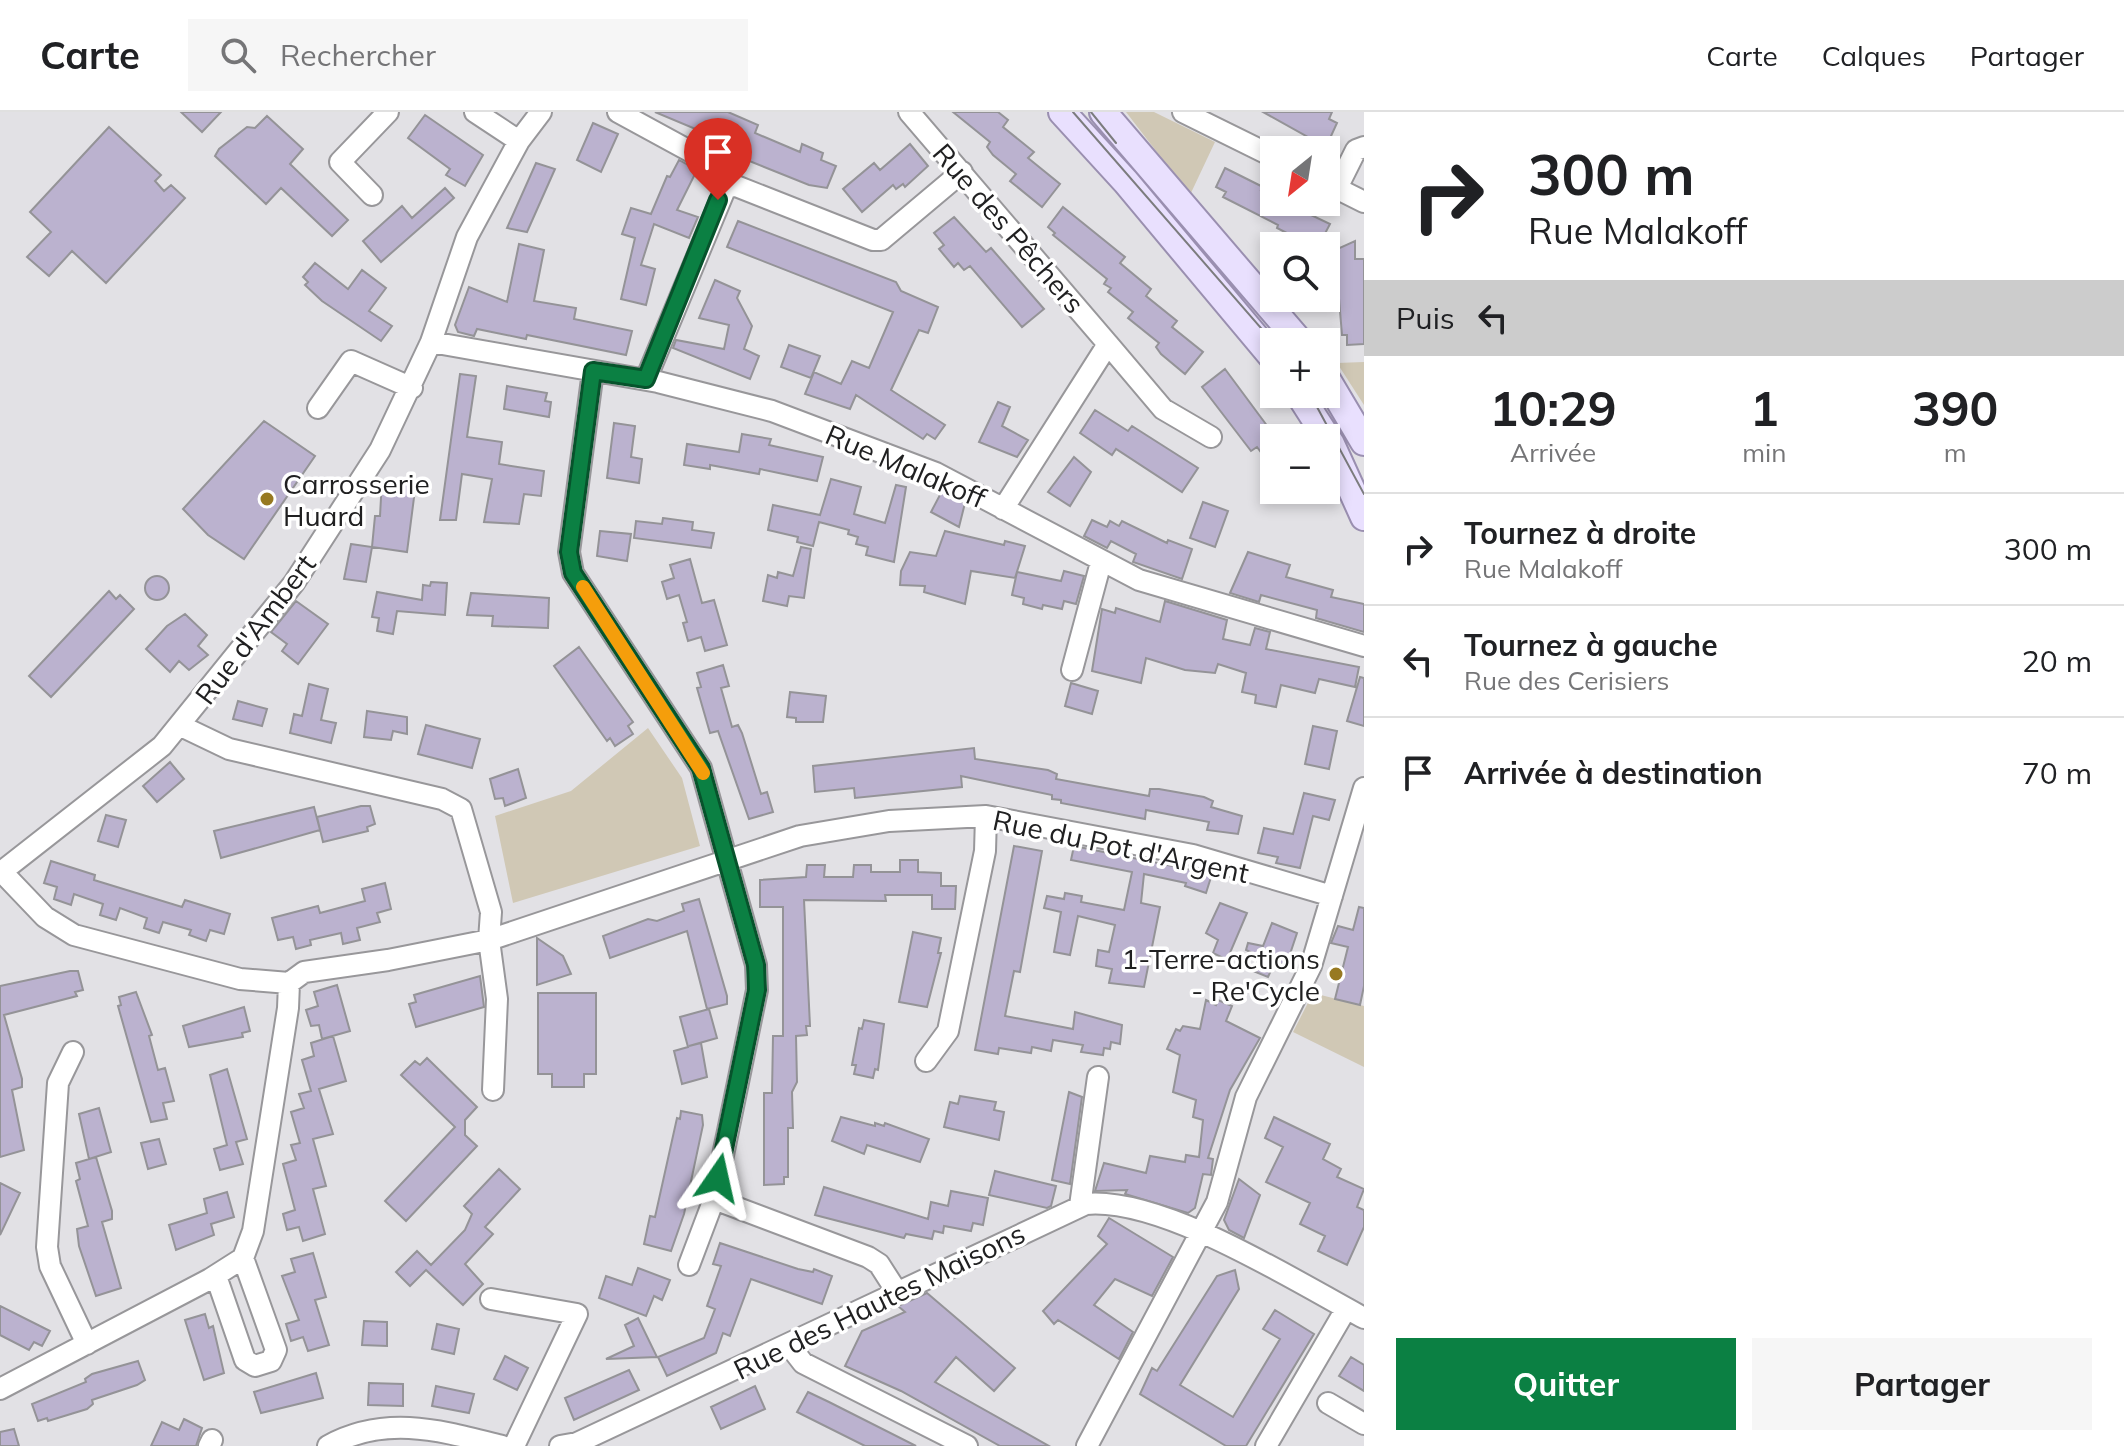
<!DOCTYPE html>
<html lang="fr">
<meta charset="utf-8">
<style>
:root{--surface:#fff;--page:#f6f6f6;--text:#202124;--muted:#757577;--line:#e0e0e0;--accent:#0b8043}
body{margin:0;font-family:Mulish,sans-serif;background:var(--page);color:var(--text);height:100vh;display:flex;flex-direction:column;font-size:30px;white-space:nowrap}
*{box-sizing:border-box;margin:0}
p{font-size:26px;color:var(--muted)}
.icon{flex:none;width:44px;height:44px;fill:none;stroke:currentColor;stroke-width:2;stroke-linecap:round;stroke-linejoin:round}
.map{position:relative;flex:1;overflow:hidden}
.sheet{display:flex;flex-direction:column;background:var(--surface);width:760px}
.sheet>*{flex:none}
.banner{background:#fff;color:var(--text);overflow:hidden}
.needle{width:52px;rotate:210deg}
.tools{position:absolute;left:1260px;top:24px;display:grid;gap:16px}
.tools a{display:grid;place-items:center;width:80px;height:80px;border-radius:0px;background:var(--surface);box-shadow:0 4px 12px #0003;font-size:40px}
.pin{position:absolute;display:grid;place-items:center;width:68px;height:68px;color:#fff;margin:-82px -34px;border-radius:50% 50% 50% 0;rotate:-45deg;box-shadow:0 0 8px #0007}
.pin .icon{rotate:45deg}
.me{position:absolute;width:88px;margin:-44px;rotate:11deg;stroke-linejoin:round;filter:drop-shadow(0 0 6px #0008)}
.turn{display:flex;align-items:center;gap:28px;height:168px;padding:0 32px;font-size:36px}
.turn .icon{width:104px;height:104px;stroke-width:2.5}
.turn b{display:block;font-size:56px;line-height:68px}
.then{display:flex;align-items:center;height:76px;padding:0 32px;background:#0003;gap:16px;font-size:30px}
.eta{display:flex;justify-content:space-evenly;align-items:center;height:136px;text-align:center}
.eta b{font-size:48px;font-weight:700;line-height:56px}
.primary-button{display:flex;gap:16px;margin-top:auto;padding:16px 32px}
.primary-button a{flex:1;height:92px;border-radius:0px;background:var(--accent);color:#fff;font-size:32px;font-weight:700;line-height:92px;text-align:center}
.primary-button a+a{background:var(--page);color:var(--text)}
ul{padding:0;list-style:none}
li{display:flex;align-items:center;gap:24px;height:112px;padding:0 32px;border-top:2px solid var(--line)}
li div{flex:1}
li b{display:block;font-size:30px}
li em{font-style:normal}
header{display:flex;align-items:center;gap:48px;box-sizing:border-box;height:112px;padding:0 40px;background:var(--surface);border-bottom:2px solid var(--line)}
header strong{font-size:38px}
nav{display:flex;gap:44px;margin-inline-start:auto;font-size:28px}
.search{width:560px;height:72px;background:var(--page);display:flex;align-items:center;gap:20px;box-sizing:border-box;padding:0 28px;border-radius:0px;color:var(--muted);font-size:30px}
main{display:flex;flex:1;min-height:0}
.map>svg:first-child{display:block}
</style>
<header>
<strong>Carte</strong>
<div class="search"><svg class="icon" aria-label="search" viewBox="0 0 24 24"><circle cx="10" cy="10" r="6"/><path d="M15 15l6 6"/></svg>Rechercher</div>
<nav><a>Carte</a><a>Calques</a><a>Partager</a></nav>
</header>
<main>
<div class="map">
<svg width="1364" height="1334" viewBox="0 0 1364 1334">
<rect width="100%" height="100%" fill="#e2e1e5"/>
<path fill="#d0c8b5" d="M1126,0H1154L1215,30L1190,83Z
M1364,250V293L1337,251Z
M648,616L682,666L700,734L513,791L495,704L571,679Z
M1313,881L1364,894V955L1293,920Z"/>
<path fill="#bbb2cf" stroke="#949397" stroke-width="2" d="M181,0H221L202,20Z
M655,0H728L758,13L755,21L800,40L802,32L823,41L821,48L836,54L827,76L809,73L737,44L741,36Z
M953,0H998L1008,8L1003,15L1034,40L1028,46L1060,72L1042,95L1010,69L1016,62L993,43L987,35L990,30Z
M1263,0H1332L1329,7L1337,11L1326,35Z
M425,3L483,43L465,74L446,63L450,57L408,26Z
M267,4L303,37L290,52L348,108L332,124L281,76L266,92L215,44L219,37L247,15L255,16Z
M593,11L618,22L601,60L577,48Z
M109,15L161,63L155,69L164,79L171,73L185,86L106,171L72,139L49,164L27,145L51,120L30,100Z
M910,32L928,54L905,75L903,72L896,77L893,73L862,100L843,77L874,51L880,58Z
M679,48L697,58L677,98L698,105L689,126L654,112L641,153L655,157L646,193L621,187L635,126L622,122L631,96L651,102L667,64L670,65Z
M536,51L555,57L527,120L507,116Z
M1225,56L1263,75L1261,78L1274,84V90H1284L1330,112L1319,133L1310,127L1308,132L1277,116L1278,113L1223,85L1226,80L1216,75Z
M445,76L454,86L381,150L363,129L402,94L412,106Z
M1063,95L1125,145L1120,151L1151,177L1146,184L1177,209L1172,215L1203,240L1185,262L1161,242L1156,235L1159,231L1128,206L1133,200L1108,180L1111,176L1104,172L1107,167L1053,123L1055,121L1048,115Z
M954,105L986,140L991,136L1044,197L1022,215L970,154L964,158L958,151L954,155L939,137L944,133L934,121Z
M738,109L896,170L901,179L938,195L928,221L919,218L891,278L945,313L935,327L927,322L923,327L856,283L850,297L805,282L814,260L841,272L852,249L869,256L893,200L727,135Z
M1355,129V147H1364V232L1347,233V223H1342L1335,138Z
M519,132L544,138L534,189L576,196L574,207L632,219L626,243L527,223L526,227L477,217L474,224L458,220L455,213L469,175L507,190Z
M315,151L348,177L362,158L386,176L369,199L392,214L381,229L322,189L305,173L308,170L303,165Z
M715,168L740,179L737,186L752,214L744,237L759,244L750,267L673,236L676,228L724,237L729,213L699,206Z
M789,233L820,244L811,266L781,255Z
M1225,257L1274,323V335L1263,343L1257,335L1251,339L1202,275Z
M460,262L476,264L467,325L502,330L499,352L544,359L541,384L524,382L519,412L484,410L492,367L462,362L456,408H440Z
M507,274L547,281L545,289L551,290L549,305L504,297Z
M998,290L1010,295L1002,314L1028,328L1017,345L979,330Z
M1095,298L1128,319L1132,314L1198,356L1182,380L1116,337L1112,343L1080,321Z
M264,309L315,344L244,447L208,423L183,397Z
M614,311L635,314L631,345L642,347L639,371L607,366Z
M742,322L771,327L769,333L823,345L817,369L760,357L759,362L710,353V357L684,353L687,332L739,340Z
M1074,345L1091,360L1070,394L1048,380Z
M831,367L861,375L854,402L885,411L896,373L906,375L894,450L866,443L868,435L856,432L858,425L848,422L849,418L819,410L813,434L797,430L798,425L768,418L773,393L820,403Z
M382,368L416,370L407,440L372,435L375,404H380Z
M942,379L965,391L959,415L931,400Z
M1203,390L1228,399L1215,435L1190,426Z
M663,406L693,410L692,418L714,421L711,436L634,426L636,409L662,412Z
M1092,408L1107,415L1110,409L1119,414L1122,409L1167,431L1168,428L1192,437L1182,467L1133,450L1136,442L1111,429L1107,436L1084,424Z
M600,419L631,422L627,449L597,444Z
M945,419L1004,433L1005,429L1025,434L1015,466L971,459L965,492L924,480L925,474L900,473L901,459L910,440L936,444Z
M351,432L372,435L366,470L344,467Z
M801,435L811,437L804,486L789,484L787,494L763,489L768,463L777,466L778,460L793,464Z
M1248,440L1290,453L1286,465L1333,478L1331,485L1364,492V520L1316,506L1317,498L1261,483L1259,490L1230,481Z
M690,447L702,491L714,488L727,533L705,539L701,525L688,529L683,511L687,510L679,483L667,487L662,470L674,466L670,453Z
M1064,459L1084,464L1076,492L1064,489L1062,497L1043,493L1042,497L1023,492L1024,486L1012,483L1017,460L1061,469Z
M145 476a12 12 0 1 1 24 0a12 12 0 1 1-24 0Z
M431,470L447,471L445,503L397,499L393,522L377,519L379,506L372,505L377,480L422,488L423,473L430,474Z
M109,479L116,487L120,483L134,497L51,585L29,564Z
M471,481L549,486L548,516L492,514L493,504L467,503Z
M296,489L328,512L298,552L282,539L287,532L271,520Z
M1165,489L1227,508L1223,527L1250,533L1255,516L1270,520L1266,537L1359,555L1355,575L1319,567L1315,581L1281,573L1276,595L1255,591L1256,583L1242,580L1246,561L1218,552L1215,561L1185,558L1146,546L1141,571L1092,559L1102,497L1115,501L1116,496L1160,510Z
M185,502L207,523L198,534L208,543L189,558L179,549L170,560L146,537L167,514Z
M579,535L633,610L628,614L633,622L615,634L610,626L607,629L554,554Z
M723,553L729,574L721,576L732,615L738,613L742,621L761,682L767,680L773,700L749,707L718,619L710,621L697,576L701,575L697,561Z
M1360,565L1364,566V614L1347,609Z
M1071,571L1098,579L1092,602L1065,594Z
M309,572L328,577L321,608L336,611L331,631L290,621L294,602L302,604Z
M790,580L826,584L823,610H796V606L787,605Z
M238,589L267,597L262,614L233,607Z
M367,599L407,605V622L393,619L391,628L364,625Z
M426,613L480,627L472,656L418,642Z
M1313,614L1337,619L1329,657L1305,652Z
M974,636L975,647L1048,658L1057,662L1056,667L1149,684L1150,677H1159L1204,685L1213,689L1211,695L1242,704L1238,722L1207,718L1209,710L1146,698L1145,707L1061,691V688L1052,687V683L961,664L962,675L855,686L854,676L815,680L813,654Z
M170,650L184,667L157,690L143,674Z
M518,657L526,686L505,694L503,686L495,687L490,667Z
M1304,681L1335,688L1329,708L1313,704L1300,756L1276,751L1278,745L1258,741L1264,716L1293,722Z
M361,694H370L375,712L367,715L368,719L323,730L317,705Z
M314,695L320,718L221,746L214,719Z
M106,703L126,708L118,735L98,729Z
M1014,734L1042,739L1020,860L1014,859L1005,904L1073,917L1075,900L1122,913L1120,932L1111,930L1110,937L1104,936L1103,943L1081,940L1083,933L1053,928L1051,939L1032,935L1031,941L999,936L998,942L975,938Z
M1074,734L1212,762L1206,781L1185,774L1186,771L1144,762L1141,791L1160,795L1144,875L1109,871L1112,857L1096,854L1098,838L1109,840L1115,813L1078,804L1070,843L1054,840L1061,800L1044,796L1047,784L1064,787L1065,781L1082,784L1081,790L1124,798L1132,760L1071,748Z
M900,748H918V760L941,761V774H956L955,797H932V783H885L886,789L804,788L810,914H806L807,923L796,924L797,970L792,980L793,1016H788V1065H784V1072L764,1073V981H772L773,924H783V795H760V768L806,765L807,753H825L824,765H853L854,753H871V760H900Z
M51,749L95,763L94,768L182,795L185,788L230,802L224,822L210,818L206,829L189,823L191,818L163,810L159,821L144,816L147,806L120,796L116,808L100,803L103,792L74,782L71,793L54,787L57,775L44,771Z
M385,771L391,797L377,801L380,810L357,816L360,828L343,832L341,821L310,828L311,833L296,837L293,825L278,828L272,806L318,794L320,801L365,789L362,777Z
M699,787L727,884V892L707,897L687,819L610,846L603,824L648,807L657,809L684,799L682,792Z
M1220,791L1247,801L1227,848L1213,841L1218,828L1206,821Z
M1359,795L1364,796V874L1360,893L1335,887L1348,835L1331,831L1338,814L1353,818Z
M1272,811L1297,821L1286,854L1275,850L1268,865L1253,859L1259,844L1246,838L1248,831L1263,834Z
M913,820L941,826L938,841H941L927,895L899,890Z
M537,826L563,844L571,862L537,873Z
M70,859H78L83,878L75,880L77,884L4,903L22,967V975L12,978L24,1038L0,1045V874Z
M480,864L484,895L416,915L409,892L416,890L414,883Z
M337,873L350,919L322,927L319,913L311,914L306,898L318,894L314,880Z
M136,880L152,923L149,924L158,958L165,956L174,989L163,991L167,1007L151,1010L118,894L121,893L119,885Z
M538,881H596V962H584V975H552V962H538Z
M1206,888L1216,893L1218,888L1232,894L1226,909L1260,926L1230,978L1208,1046L1213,1047L1211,1063L1203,1062L1195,1096L1188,1101L1125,1082L1127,1078L1095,1079L1104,1051L1146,1061L1150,1044L1185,1050L1186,1043L1199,1045L1203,1008L1193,1005L1196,988L1173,980L1180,943L1167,937L1176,917L1180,919L1183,914L1200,917Z
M244,895L250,919L242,921L243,925L189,935L183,914Z
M709,897L717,926L689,934L701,931L707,965L682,972L674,939L688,935L680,905Z
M864,908L884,912L878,958L875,957L873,966L854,962L856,953H852L859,916L862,917Z
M333,924L346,969L319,977L333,1022L313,1027L326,1074L313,1077L325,1122L303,1129L299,1115L287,1118L283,1102L295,1098L283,1052L296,1048L291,1033L300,1031L291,1000L304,996L299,982L311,979L302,948L314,944L311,931Z
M427,946L477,995L465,1008V1023L477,1034L406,1109L385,1089L455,1015L401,963L415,949L420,953Z
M227,957L247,1027L236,1030L243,1052L220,1058L214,1037L227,1033L210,963Z
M1069,980L1082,985L1070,1072L1052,1068Z
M960,984L996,990L994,998L1004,1000L999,1028L944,1015L950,990L958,992Z
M99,996L111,1040L89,1047L79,1002Z
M681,999L702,1003L703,1013L684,1102L671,1139L644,1132L650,1104L655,1105L677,1006L680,1007Z
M841,1005L875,1014V1011L884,1014L885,1011L929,1027L920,1050L867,1033L864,1042L832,1029Z
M1274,1005L1330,1032L1323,1047L1341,1057L1337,1065L1364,1077L1357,1095L1364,1098V1115L1347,1153L1318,1139L1325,1124L1300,1112L1310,1091L1266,1070L1283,1035L1265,1026Z
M159,1027L166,1052L148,1057L141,1031Z
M96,1045L112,1099V1107L102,1110L121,1176L96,1184L79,1134L77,1117L88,1114L76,1069L80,1067L76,1051Z
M499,1057L520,1077L485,1115L493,1122L465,1152L483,1172L463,1193L426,1158L410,1174L396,1160L417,1139L431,1153L465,1118L472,1102L464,1094Z
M995,1059L1056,1074L1051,1094L1047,1096L989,1083Z
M1239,1067L1260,1083L1244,1126L1229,1118L1224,1108Z
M0,1071L20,1081L0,1123Z
M824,1075L928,1107L931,1090L948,1094L951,1079L988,1086L983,1113L973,1111L971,1119L944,1114L943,1121L934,1119L932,1127L906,1122L904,1126L815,1103Z
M227,1080L234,1105L211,1112L214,1123L176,1138L169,1113L207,1101L204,1087Z
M1109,1106L1173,1145L1152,1184L1115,1167L1094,1193L1133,1220L1119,1247L1058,1208L1054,1212L1043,1199L1107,1132L1098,1124Z
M720,1131L798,1157L813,1160L814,1157L832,1164L822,1192L751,1167L730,1224L723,1221L716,1241L667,1264L658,1245L704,1226L715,1197L707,1194L721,1154L713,1152Z
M313,1141L326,1185L315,1188L329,1233L308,1239L303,1225L291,1229L286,1212L299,1208L282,1164L295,1160L291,1147Z
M638,1156L670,1168L662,1188L654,1184L646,1204L599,1186L606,1164L632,1173Z
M1235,1158L1239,1177L1180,1273L1233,1305L1280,1227L1263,1217L1275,1198L1314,1222L1246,1334H1226L1140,1282L1152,1256L1157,1259L1217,1164Z
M927,1181L1015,1256L994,1279L956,1245L935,1270L1049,1334H1000L901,1279L845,1254L862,1219L905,1200L898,1194Z
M0,1194L50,1219L42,1234L34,1230L29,1238L0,1223Z
M205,1202L209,1216L213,1214L224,1261L204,1268L185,1208Z
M638,1206L657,1245L606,1247L634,1234L625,1213Z
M364,1209L387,1210V1234L362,1233Z
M437,1212L459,1217L454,1242L432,1237Z
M505,1244L528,1256L517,1278L494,1267Z
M1351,1245L1364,1253V1279L1339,1264Z
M138,1249L145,1268L137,1273L92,1288L93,1292L87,1297L48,1309L47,1306L38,1309L32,1292L86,1270L85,1267L92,1262Z
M629,1258L639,1278L574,1308L565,1286Z
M316,1261L323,1286L261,1301L254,1280Z
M369,1271L403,1272V1294L368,1293Z
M436,1274L474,1282L469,1301L432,1294Z
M755,1274L765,1297L721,1317L711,1295Z
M808,1280L829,1290L916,1334H865L797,1300Z
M184,1307L202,1316L196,1334H151L162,1310L179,1318Z
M14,1317L19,1334H0V1320Z"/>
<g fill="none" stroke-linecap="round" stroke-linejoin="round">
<g stroke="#98979a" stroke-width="24">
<path id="minor" d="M475,0L519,29
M618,0L719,55L726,75
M909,0L1108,232L1003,397
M1183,0L1274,45
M1326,71L1364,90
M1337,76L1356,38L1364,35
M372,83L340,50L388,0
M431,230L658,270L772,299L936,361L1139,468L1364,534
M1108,232L1163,297L1211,325
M593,259L569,440L573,461L701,656L756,853L757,878L714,1087L868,1145L879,1152L897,1180
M646,267L726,75L736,74L873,128H881L962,60
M318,296L351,249L412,276
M1072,558L1101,450
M181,614L229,637L442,687L461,697L491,800L489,828L497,887L493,978
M2,760L45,805L74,823L240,867L289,871L304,860L388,848L489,828L800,724L889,709L986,704L1193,743L1332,784
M0,761L162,634L294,471L380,338L431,230L467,125L519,29L541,0
M73,940L58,971L47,1135L50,1154L87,1232
M926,949L948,919L985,739L986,704
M1080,1094L1098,965
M689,1153L714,1087
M216,1164L245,1248L255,1254L271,1249L276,1238L243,1146
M491,1187L577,1202L514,1334
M789,1233L803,1251L967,1334
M0,1277L210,1167L243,1146L253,1119L288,896L289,871
M1328,1291L1364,1312
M209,1334L212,1328
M328,1334C386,1302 442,1319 502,1334
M560,1334L577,1331L1086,1092C1163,1085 1295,1169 1364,1206
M1087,1334L1217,1090L1246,985L1311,854L1364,676
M1266,1334L1346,1197"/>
</g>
<g stroke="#9a8fb0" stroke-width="30">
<path id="major" d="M1062,0L1126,70L1274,247
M1103,0L1300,230
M1326,266L1364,330
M1299,282L1331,332L1364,405"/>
</g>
<use href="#minor" stroke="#fff" stroke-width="20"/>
<use href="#major" stroke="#e9e0fe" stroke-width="26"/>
<path stroke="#7c7c7e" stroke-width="2" d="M1073,0L1274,231
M1091,0L1116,31
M1310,282L1364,382"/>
</g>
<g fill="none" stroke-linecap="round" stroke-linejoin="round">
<g stroke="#07532c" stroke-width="20">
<path id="route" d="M718,1066L757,878L756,853L701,656L573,461L569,440L593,259L646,267L718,88"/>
</g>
<use href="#route" stroke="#0b8043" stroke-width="14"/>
<path stroke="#f59e0b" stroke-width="14" d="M583,475L703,661"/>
</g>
<g fill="#977921" stroke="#fff" stroke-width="3">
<circle cx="267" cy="387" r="8"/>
<circle cx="1336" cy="862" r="8"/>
</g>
<g text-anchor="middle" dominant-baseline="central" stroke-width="7" stroke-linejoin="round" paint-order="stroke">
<g font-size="28" fill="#202021" stroke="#fff">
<text transform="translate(1009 116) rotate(49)">Rue des Pêchers</text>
<text transform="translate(906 354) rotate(23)">Rue Malakoff</text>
<text transform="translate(255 517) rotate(-53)">Rue d'Ambert</text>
<text transform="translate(1121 734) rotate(12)">Rue du Pot d'Argent</text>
<text transform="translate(879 1189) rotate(-26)">Rue des Hautes Maisons</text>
</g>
<g font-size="28" fill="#202021" stroke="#fff" text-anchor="start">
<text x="283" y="371">Carrosserie<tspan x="283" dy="32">Huard</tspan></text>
<text x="1320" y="846" text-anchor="end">1-Terre-actions<tspan x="1320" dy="32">- Re'Cycle</tspan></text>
</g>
</g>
</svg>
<div class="tools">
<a><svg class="needle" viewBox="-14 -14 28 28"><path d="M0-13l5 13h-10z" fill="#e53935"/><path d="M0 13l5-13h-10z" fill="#757577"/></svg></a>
<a><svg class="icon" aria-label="search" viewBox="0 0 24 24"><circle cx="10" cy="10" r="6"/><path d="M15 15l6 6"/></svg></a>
<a>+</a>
<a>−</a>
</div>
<div class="pin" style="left:718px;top:88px;background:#d93025"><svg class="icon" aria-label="arrive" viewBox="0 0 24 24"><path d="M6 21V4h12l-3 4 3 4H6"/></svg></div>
<svg class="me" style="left:718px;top:1066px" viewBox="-20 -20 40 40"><path d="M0-17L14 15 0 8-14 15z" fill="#0b8043" stroke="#fff" stroke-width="4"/></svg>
</div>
<section class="sheet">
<div class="banner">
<div class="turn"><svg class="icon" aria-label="right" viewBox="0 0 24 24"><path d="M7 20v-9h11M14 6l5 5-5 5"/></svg><div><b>300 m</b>Rue Malakoff</div></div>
<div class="then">Puis<svg class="icon" aria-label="left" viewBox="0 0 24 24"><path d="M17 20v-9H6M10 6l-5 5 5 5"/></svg></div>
</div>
<div class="eta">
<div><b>10:29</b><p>Arrivée</p></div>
<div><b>1</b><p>min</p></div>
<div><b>390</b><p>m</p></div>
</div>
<ul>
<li><svg class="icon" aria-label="right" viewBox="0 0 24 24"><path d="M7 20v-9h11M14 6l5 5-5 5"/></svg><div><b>Tournez à droite</b><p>Rue Malakoff</p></div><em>300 m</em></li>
<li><svg class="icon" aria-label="left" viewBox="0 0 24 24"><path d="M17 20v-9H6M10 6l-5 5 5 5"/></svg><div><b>Tournez à gauche</b><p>Rue des Cerisiers</p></div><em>20 m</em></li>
<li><svg class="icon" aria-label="arrive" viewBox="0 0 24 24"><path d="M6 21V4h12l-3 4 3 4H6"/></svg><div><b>Arrivée à destination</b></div><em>70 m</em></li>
</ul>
<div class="primary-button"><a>Quitter</a><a>Partager</a></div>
</section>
</main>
